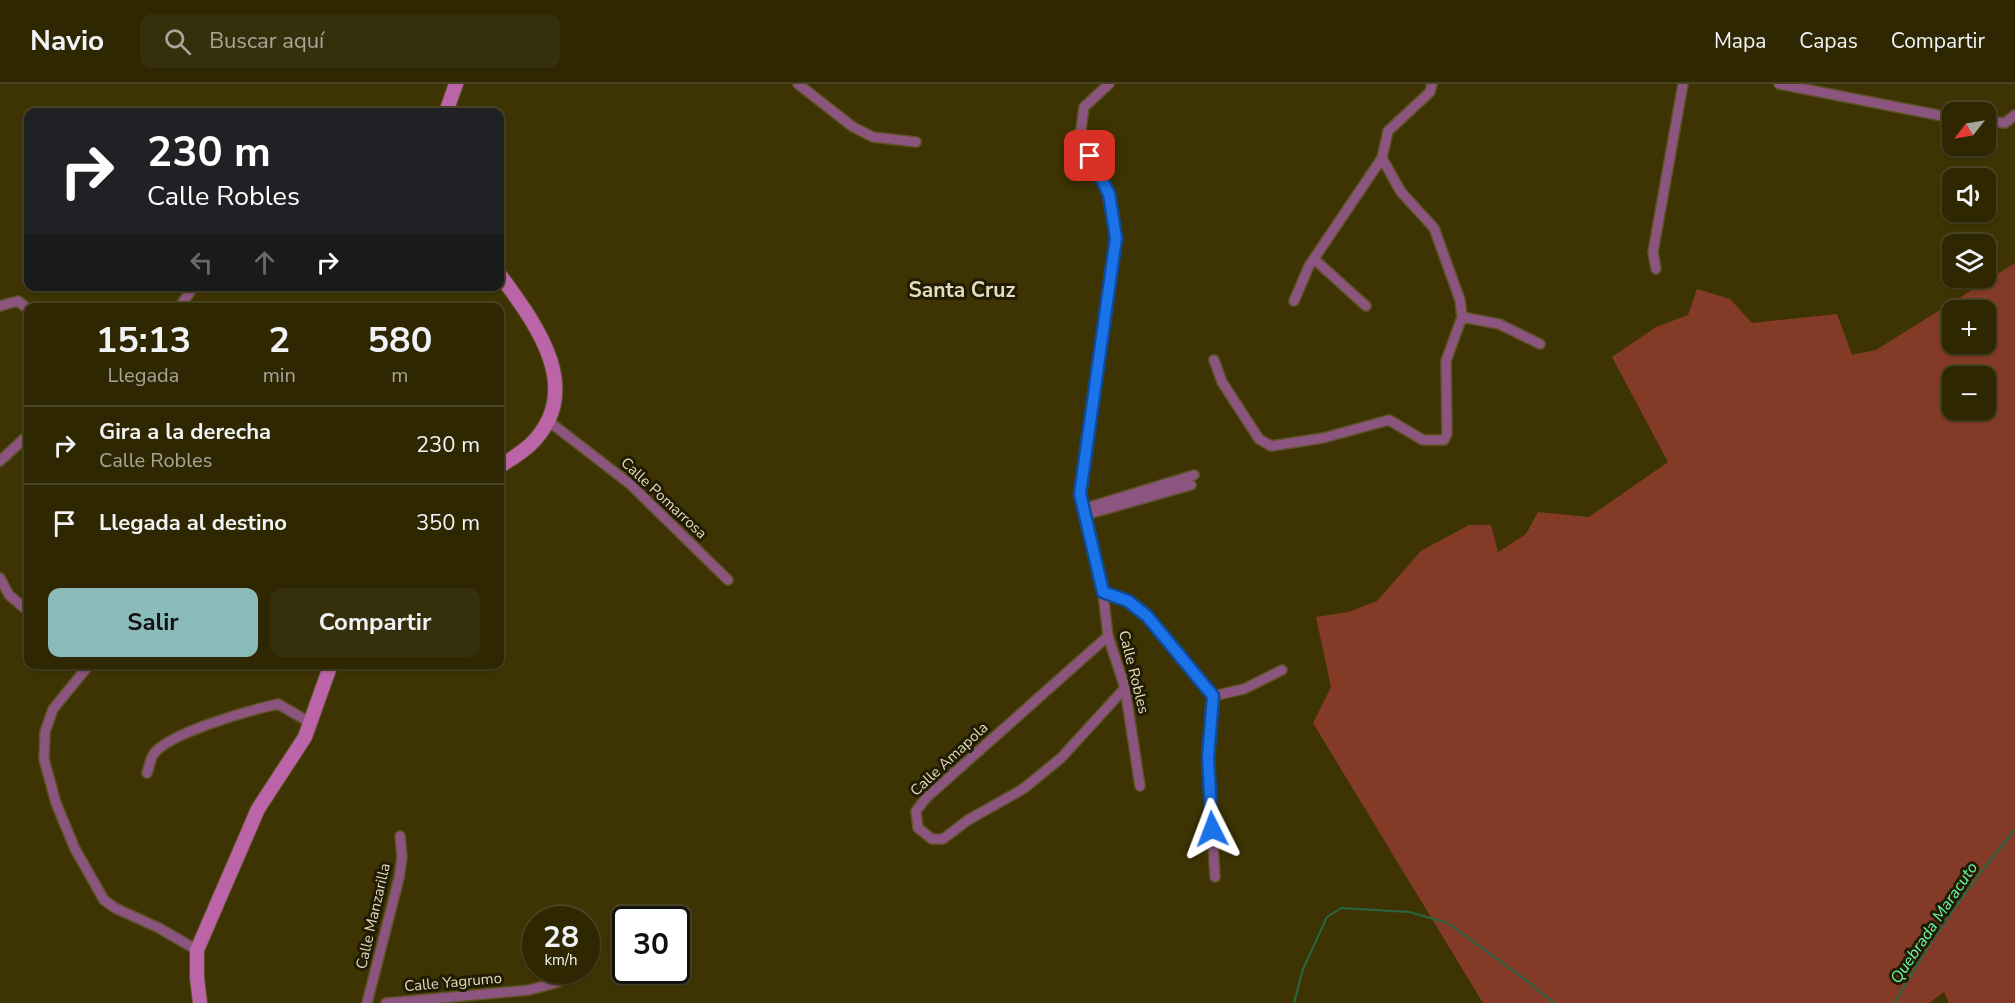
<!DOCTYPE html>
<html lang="es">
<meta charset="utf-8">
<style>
:root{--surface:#2e2702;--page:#362f0c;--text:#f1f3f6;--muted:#a7a599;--line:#494424;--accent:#8bbbb9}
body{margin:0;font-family:"Nunito Sans",sans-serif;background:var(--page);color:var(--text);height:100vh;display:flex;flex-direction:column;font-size:22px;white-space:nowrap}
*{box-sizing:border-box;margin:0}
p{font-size:20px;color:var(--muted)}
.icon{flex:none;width:33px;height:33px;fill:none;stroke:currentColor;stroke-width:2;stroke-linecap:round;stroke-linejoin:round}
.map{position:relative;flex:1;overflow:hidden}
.drawer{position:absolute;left:24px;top:219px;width:480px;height:366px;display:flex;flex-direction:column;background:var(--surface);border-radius:12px;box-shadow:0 2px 4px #0004,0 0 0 2px var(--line)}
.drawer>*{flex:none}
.top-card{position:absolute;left:24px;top:24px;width:480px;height:183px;border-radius:12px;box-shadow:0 2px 4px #0004,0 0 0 2px var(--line);background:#202124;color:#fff;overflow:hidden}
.needle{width:39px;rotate:239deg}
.controls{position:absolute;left:1942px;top:18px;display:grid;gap:12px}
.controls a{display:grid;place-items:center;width:54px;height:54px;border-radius:12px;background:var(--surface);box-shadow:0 2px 4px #0004,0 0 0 2px var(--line);font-size:30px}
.speed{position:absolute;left:522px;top:822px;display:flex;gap:12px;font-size:30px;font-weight:700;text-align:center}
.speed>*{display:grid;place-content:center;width:78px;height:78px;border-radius:50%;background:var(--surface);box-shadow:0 2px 4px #0004,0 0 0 2px var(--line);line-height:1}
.speed small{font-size:15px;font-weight:400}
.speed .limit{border:3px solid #111;border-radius:9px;background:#fff;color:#111}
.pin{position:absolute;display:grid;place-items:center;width:51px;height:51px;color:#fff;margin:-26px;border-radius:12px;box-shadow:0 3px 9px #0006}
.me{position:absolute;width:66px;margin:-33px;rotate:357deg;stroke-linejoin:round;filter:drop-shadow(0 0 4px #0008)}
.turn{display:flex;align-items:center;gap:21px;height:126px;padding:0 24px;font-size:27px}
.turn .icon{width:78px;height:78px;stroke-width:2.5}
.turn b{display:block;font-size:42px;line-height:51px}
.lanes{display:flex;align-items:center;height:57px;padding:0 24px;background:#0003;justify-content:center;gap:30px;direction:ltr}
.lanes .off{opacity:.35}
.eta{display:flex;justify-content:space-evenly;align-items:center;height:102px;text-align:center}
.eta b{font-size:36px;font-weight:700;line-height:42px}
.cta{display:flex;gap:12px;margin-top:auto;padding:12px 24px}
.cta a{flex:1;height:69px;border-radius:12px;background:var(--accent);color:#111;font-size:24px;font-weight:700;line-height:69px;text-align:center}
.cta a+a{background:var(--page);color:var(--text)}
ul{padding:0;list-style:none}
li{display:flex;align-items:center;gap:18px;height:78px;padding:0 24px;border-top:2px solid var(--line)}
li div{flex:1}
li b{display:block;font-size:22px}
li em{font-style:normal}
header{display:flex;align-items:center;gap:36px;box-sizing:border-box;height:84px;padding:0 30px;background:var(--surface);border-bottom:2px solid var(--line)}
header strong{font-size:28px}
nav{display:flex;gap:33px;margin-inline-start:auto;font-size:21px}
.search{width:420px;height:54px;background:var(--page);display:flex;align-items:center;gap:15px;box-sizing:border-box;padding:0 21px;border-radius:12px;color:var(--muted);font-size:22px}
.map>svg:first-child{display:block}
</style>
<header>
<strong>Navio</strong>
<div class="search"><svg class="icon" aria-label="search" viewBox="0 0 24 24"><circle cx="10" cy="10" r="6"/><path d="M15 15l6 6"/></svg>Buscar aquí</div>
<nav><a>Mapa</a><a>Capas</a><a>Compartir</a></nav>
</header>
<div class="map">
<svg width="2015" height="919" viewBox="0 0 2015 919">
<rect width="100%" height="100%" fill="#3e3403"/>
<path fill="#833b27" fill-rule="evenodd" d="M2015,179V919H1949L1944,908L1929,919H1483L1313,639L1331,603L1316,533L1348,528L1377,517L1421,467L1469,441H1491L1498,468L1526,450L1538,428L1589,433L1668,378L1612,273L1656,243L1688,231L1697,205L1730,215L1752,239L1837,230L1852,271L1876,266ZM1953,226H1986V260H1953ZM1953,292H1986V326H1953Z"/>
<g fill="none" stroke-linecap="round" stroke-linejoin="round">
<path stroke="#286644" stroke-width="2" d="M1294,919L1303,885L1327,833L1341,824L1409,828L1448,839L1527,897L1554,919
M1895,919C1929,857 1970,799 2015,746"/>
<g stroke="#5c5225" stroke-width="12">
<path id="street" d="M798,0L853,43L873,53L916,58
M1109,0L1084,23L1080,53L1109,110L1116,154L1080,410L1103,509L1108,552L1125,604L1140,702
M1779,0L1953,34
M1986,37L2005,39L2015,31
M1314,175L1366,222
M1656,185L1653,168L1683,0
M1294,217L1309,182L1382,74
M0,222L18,217L28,225
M179,224L194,202
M1462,233L1499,240L1540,260
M1214,276L1222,298L1259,355L1271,362L1323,354L1389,336L1423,356H1444L1447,350L1446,277L1462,233L1460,216L1434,144L1401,108L1382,74L1388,47L1430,8L1432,0
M547,336L630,400L728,496
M0,377L28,351
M1083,425L1194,391
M1085,431L1191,401
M0,494L9,511L28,527
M1103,509L1128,517L1147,533L1213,612L1208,674L1215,793
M1108,552L926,714L916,727L918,744L932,755H943L968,736L1023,705L1061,674L1125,604
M90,580L53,625L45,648L44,675L56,719L75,765L104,816L115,824L159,844L197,866
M1213,612L1244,605L1282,586
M147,689C149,684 150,676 153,671C167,649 251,626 278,620L311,639
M367,919L399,794L402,773L400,752
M386,919L529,906L559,898"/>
</g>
<g stroke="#5c5225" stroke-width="16">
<path id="secondary" d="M446,28L456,0
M500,191C535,239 587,306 530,361C521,369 510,376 500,382
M200,919L197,894V866L258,725L305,653L331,580"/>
</g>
<use href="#street" stroke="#8c557f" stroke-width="9"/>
<use href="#secondary" stroke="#bb65a8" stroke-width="14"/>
</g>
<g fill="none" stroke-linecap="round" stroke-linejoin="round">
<g stroke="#114b97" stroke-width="15">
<path id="route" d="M1090,72L1109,110L1116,154L1080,410L1103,508L1128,517L1147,532L1213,612L1208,674L1212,745"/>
</g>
<use href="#route" stroke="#1a73e8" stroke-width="10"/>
</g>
<g text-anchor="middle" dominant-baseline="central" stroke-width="6" stroke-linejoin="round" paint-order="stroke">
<g font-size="15" fill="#e3dcbe" stroke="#221c04">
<text transform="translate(664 414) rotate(43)">Calle Pomarrosa</text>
<text transform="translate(1134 588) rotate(76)">Calle Robles</text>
<text transform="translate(949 675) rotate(-43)">Calle Amapola</text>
<text transform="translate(373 832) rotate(-77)">Calle Manzarilla</text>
<text transform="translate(453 898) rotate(-5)">Calle Yagrumo</text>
</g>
<g font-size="16" font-style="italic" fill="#67fdaa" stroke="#221c04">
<text transform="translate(1934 839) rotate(-56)">Quebrada Maracuto</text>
</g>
<g font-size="21" font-weight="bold" fill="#e3dcbe" stroke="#221c04">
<text x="962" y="206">Santa Cruz</text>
</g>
</g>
</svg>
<div class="controls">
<a><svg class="needle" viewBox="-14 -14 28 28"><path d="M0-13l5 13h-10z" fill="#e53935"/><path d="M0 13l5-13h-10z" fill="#a7a599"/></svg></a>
<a><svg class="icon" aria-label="sound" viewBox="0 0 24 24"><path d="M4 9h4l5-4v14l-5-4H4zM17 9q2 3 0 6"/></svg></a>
<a><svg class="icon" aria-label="layers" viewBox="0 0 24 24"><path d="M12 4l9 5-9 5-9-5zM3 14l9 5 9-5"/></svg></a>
<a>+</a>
<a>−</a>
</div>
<div class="speed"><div>28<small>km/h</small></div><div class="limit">30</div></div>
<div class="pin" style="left:1090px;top:72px;background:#d93025"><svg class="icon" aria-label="arrive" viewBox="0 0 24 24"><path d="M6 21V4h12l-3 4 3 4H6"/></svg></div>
<svg class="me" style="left:1212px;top:745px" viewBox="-20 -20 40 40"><path d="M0-17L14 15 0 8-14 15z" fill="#1a73e8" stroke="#fff" stroke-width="4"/></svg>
<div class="top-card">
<div class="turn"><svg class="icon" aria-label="right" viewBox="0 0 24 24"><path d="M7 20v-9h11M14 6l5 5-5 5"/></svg><div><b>230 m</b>Calle Robles</div></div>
<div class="lanes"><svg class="icon off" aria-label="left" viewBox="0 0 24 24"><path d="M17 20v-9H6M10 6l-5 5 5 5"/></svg><svg class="icon off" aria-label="ahead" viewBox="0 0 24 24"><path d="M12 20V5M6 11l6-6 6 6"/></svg><svg class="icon" aria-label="right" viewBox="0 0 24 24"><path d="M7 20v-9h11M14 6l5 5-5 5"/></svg></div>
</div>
<section class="drawer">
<div class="eta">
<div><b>15:13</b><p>Llegada</p></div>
<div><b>2</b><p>min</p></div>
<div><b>580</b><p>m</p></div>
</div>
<ul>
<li><svg class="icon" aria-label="right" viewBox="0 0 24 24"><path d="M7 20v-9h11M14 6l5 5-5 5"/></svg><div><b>Gira a la derecha</b><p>Calle Robles</p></div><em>230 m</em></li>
<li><svg class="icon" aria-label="arrive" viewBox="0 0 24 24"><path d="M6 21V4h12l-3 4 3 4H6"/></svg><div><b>Llegada al destino</b></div><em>350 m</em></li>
</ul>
<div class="cta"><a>Salir</a><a>Compartir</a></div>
</section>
</div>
